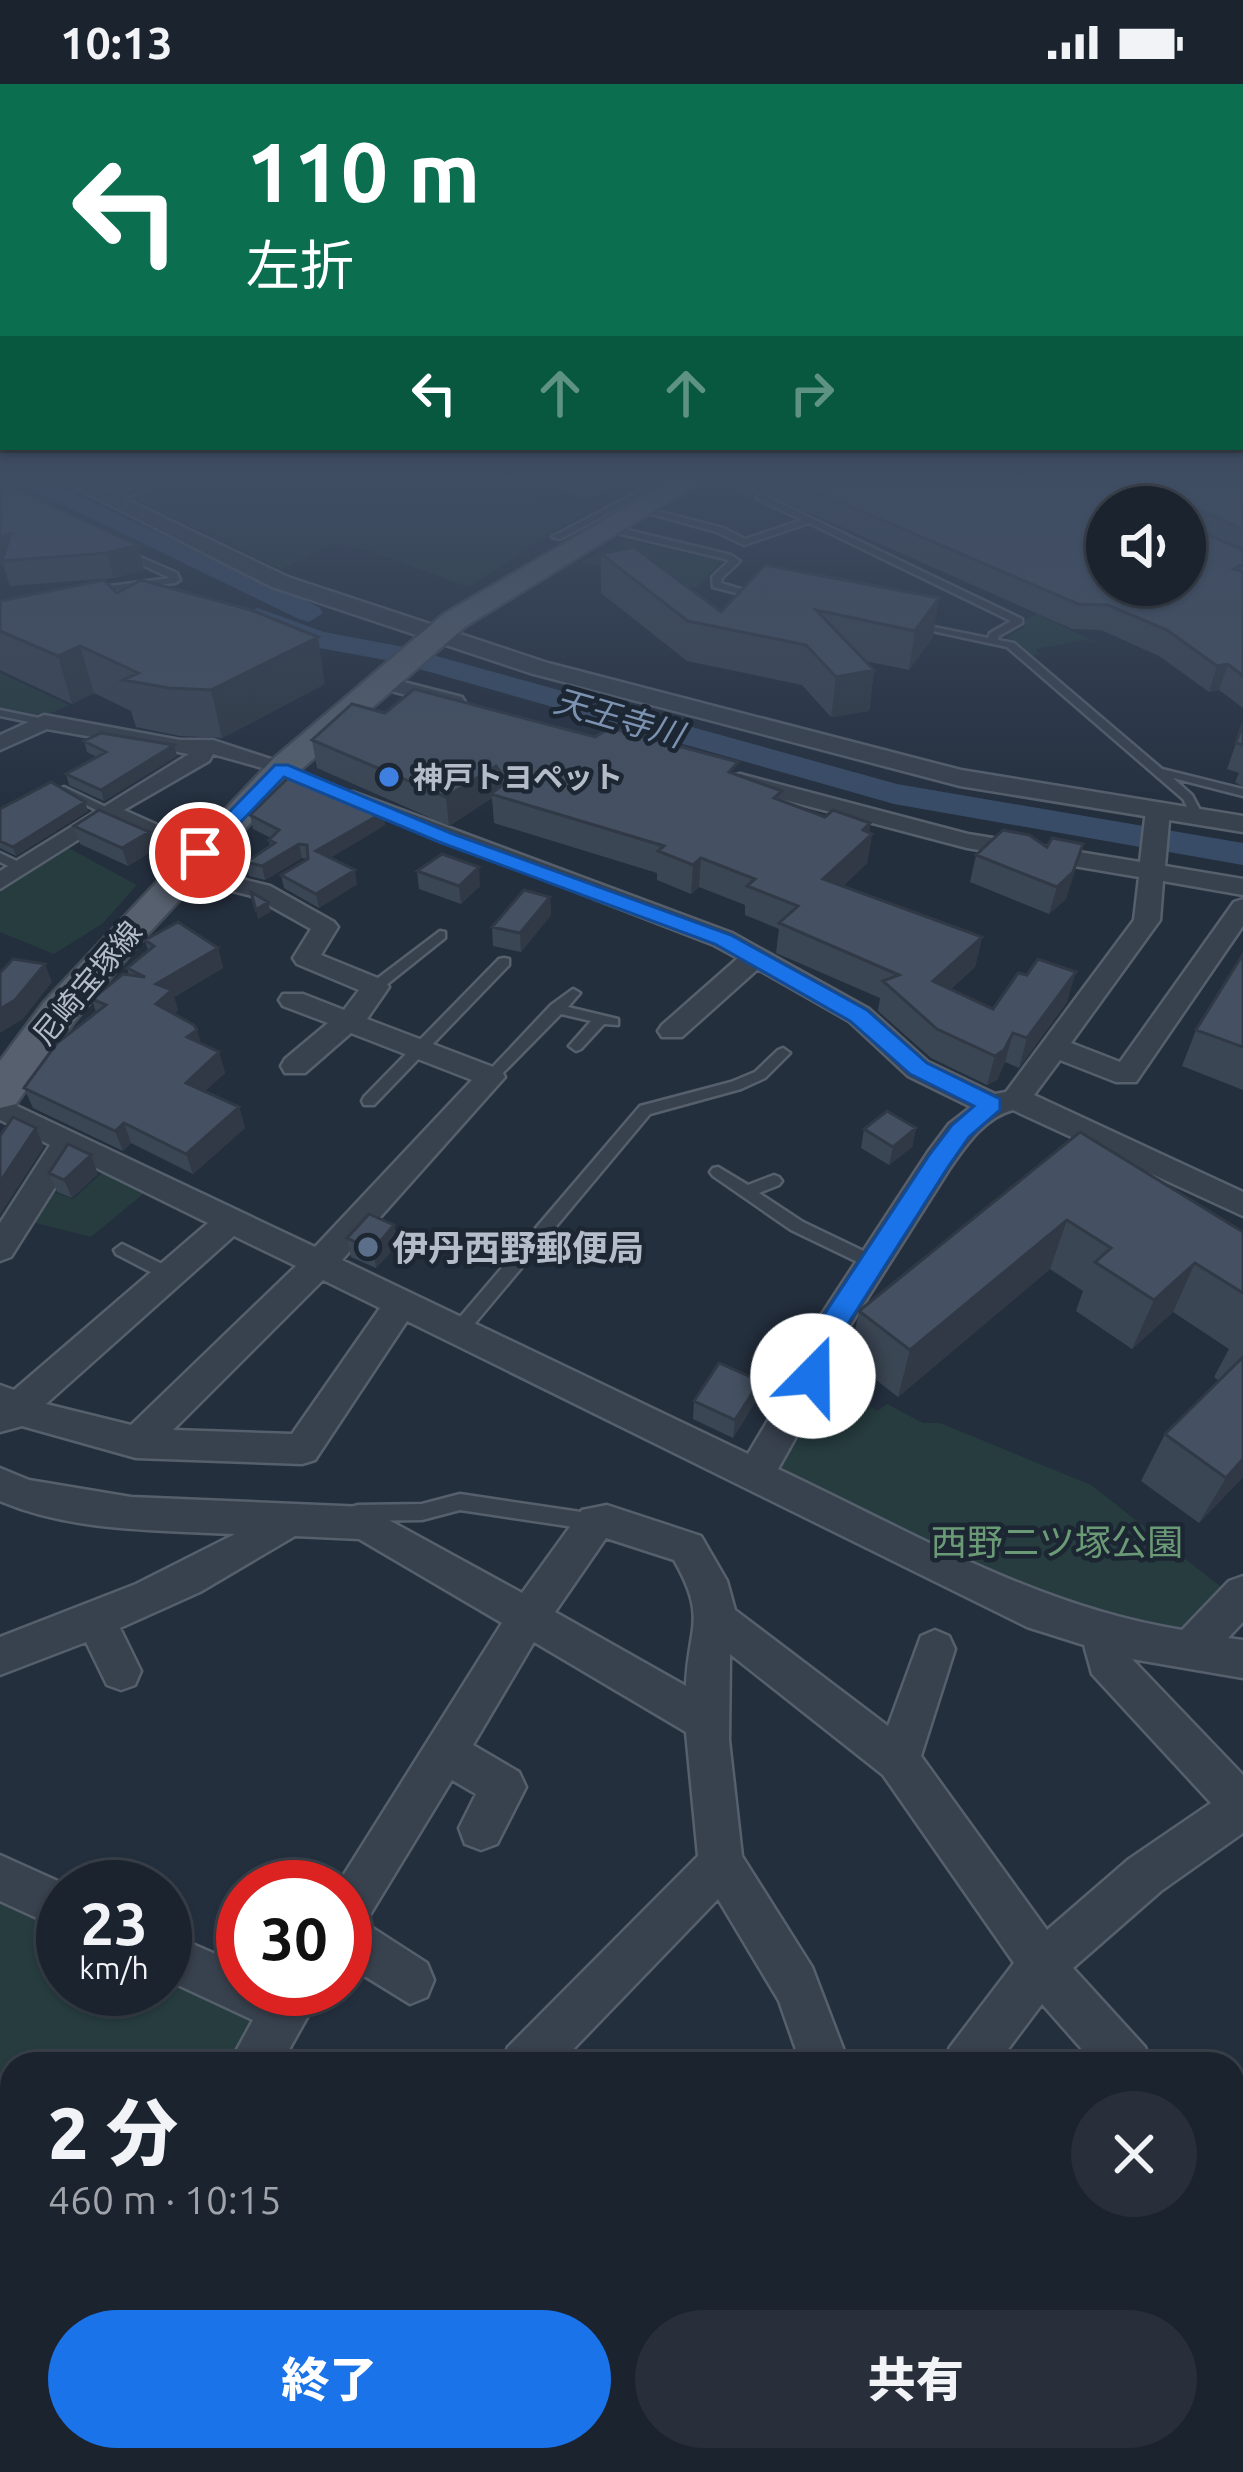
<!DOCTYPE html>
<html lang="ja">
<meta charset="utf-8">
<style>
:root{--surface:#1b232e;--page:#282f3a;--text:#f1f3f6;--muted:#a0a4aa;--line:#39404a;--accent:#1a73e8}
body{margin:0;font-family:Ubuntu,"Noto Sans JP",sans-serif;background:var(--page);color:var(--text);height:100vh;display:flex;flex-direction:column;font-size:45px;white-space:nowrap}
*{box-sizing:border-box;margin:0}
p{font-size:39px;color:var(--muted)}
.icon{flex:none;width:66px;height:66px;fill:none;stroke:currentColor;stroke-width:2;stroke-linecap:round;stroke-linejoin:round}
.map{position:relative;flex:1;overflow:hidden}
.drawer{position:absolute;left:0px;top:1968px;width:1245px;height:420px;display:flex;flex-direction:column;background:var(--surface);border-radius:36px 36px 0 0;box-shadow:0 3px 9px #0004,0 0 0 3px var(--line)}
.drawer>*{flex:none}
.guide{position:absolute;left:0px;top:0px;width:1245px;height:366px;box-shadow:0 3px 9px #0004,0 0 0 3px var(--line);background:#0b6e4f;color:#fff;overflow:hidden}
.buttons{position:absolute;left:1086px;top:402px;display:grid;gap:24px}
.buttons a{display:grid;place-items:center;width:120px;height:120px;border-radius:50%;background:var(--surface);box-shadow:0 3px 9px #0004,0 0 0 3px var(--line);font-size:60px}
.speed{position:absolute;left:36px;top:1776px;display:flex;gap:24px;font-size:60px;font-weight:700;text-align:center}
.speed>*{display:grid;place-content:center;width:156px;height:156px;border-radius:50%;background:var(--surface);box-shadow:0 3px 9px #0004,0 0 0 3px var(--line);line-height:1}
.speed small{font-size:30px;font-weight:400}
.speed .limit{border:18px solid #d22;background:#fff;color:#111}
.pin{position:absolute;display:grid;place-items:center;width:102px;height:102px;color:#fff;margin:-51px;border:6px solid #fff;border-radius:50%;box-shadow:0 3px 12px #0007}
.me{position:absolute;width:132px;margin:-66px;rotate:22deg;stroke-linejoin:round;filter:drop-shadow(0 0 9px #0008)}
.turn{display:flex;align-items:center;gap:42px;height:252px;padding:0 48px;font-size:54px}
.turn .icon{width:156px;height:156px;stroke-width:2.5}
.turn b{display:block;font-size:84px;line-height:102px}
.lanes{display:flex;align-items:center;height:114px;padding:0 48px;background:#0003;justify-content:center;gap:60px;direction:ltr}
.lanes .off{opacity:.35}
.round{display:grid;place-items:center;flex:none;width:126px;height:126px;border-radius:63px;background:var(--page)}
.head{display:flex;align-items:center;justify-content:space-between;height:204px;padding:0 48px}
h1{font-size:72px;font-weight:800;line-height:90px}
.button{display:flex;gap:24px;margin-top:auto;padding:24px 48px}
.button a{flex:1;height:138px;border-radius:72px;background:var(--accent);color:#fff;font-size:48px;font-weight:800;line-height:138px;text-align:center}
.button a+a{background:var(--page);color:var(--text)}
.status{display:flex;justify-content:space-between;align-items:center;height:84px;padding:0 60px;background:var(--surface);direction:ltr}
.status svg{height:33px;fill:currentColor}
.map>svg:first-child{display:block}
</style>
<div class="status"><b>10:13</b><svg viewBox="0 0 49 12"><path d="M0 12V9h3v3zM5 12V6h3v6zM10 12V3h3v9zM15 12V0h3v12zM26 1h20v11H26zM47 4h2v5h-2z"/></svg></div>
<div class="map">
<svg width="1243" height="2388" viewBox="0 0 1243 2388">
<rect width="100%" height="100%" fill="#242f3e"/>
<path fill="#263c3f" d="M100,399H514L510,402C532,420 556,420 585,429L468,503L373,468L335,460L281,485Z
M625,456L722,477L696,504L581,478Z
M1037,530L1098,559L1085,556L1036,565L1040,570L1033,572L1006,552L1024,544L1022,537Z
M0,589L69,621L45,632L0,624Z
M61,760L137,801L102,840L54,870L0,848V803Z
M106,1085L149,1105L91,1153L24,1136L45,1105L73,1115Z
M824,1298L851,1321L860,1315L877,1327L887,1320L923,1339H940L1091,1401L1230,1510L1192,1551L1082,1538L773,1391Z
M0,1818L63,1844V1905H165V1889L263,1931L233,1980H12V2097L0,2095Z"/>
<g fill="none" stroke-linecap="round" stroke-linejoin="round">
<path fill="#394c67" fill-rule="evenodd" d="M18,399H50L319,523L323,529L309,538L299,535Z
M258,524L324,548L404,563L897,700L1243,759V781L894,720L391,577L308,562L248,539L244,533L248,527Z"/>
<g stroke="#565f6c" stroke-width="5">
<path id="service" d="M655,399H665L560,455L552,453Z
M147,400L150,405L109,418L105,415Z
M761,410L1022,535V539L999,552L998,556L1014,559L1162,685L1243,705V712L1173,694L1192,711L1203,732L1193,735L1183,715L1007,563L909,542L914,539L988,554L990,549L1011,537L809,439L744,461L717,448L637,426L641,423L723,444L745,455L802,436L758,415L757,413Z
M607,441L731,471L740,477L722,494L721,499L764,512L759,515L713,503L712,493L729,477L725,475L604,446L603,444Z
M124,466L177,489L180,496L175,499L92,509V505L95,504L170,494L121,471L119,469Z
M0,626L44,635L49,638L44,641L0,632Z
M64,703L110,725L112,727L102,729L60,708L58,706Z
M0,769L25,781L27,784L21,788L0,778Z
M440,847L445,848V854L380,906H370V900Z
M504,874L509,875V881L374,1021H364L362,1017L364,1013L499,875Z
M573,905L580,909L568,923L618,935V941L604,940L581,965L576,967L569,962L591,937L561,930L496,996H486L484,993L486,990L551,921Z
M783,964L790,969L765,994L741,1005L650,1030L466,1250H454L451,1245L454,1240L640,1022L731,998L755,988L778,966Z
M718,1083L748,1101L774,1091L779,1093L782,1097L779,1101L759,1109L803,1138L880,1175L882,1179L880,1183H868L791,1146L713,1092L710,1088L713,1084Z
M122,1160L176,1187L178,1191L176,1195H164L116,1170L114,1166Z
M460,1410L594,1430L601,1432L603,1438L601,1444L594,1446L460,1426L422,1436L358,1437L351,1435L349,1429L351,1423L358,1421L422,1420Z"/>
</g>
<g stroke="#565f6c" stroke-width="5">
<path id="minor" d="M384,593L462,613L465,618L454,624L377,603L374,599Z
M44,631L180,656H213L295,683L284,690L213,670L209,677L124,726L209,764V774H191L108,737L0,805V787L189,670L47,645L0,666V651Z
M740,690L968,750L1140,778L1146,726L1158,719L1170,726L1165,782L1243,795V811L1163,797L1160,836L1071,959L1120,978L1234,818L1243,815V842L1136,998H1116L1060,976L1034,1011L1243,1108V1132L1013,1026C985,1033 966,1061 950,1084L828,1276L830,1292L778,1385C910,1447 1037,1523 1182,1546L1229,1497L1243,1492V1538L1228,1554L1243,1556V1594L1132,1575L1243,1691V1749L1161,1807L1073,1884L1145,1963L1152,1980H1095L1042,1920L997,1980H943L950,1963L1014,1879L883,1691L730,1570L729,1656L742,1772L812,1883L849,1980H801L779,1917L718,1815L559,1980H501L508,1963L698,1772L686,1648L534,1558L473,1661L519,1688L526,1703L497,1760L481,1766L465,1760L459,1744L476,1710L452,1696L365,1839L427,1879L434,1896L427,1913L410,1920L345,1880V1803H336L502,1539L359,1455L295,1452L200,1508L120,1544L141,1587L135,1601L121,1606L107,1601L86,1558L0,1591V1553L136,1500L235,1450C158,1446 72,1448 0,1417V1384L29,1396L131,1413L365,1423L522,1509L582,1426L607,1421L701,1452L727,1497L735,1526L888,1642L921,1552L935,1546L949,1552L955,1565L921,1672L1047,1846L1129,1775L1211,1719L1092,1590L1084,1561L1027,1543L407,1237L315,1376L302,1380L136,1374L22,1342L0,1348V1301L14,1306L208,1139L74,1073L11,1173L0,1177V1139L50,1061L0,1036V1014L315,1163L472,996L351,949L305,989H285L281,982L285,975L328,939L283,922L279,916L283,910H303L344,926L359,906L297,880L293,874L311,845L252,812L174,792L171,787L183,780L270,802L334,838L338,843L321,871L385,897L389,903L367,935L501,986L505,993L342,1176L748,1370L795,1291L794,1275L799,1265L928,1068L949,1040L971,1023L908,992L849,937L758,885L682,953H662L658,947L662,941L738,874L714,861L333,713L337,708H353L732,849L869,925L928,978L995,1010L1006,1008L1134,836L1139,793L967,764L732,702V692ZM234,1152L296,1182L131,1341L46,1320ZM323,1196L380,1224L292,1350L173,1346ZM606,1454L674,1476C708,1535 688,1543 686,1602L555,1528Z
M0,1771L71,1803H63V1846L0,1817Z
M165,1848L243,1882V1905H323L281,1980H229L253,1936L165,1895Z
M1233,2069L1243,2074V2131L1233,2127Z
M0,2086L12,2088V2140L0,2138Z
M1233,2289L1243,2293V2357L1233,2353Z
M51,2376H107L105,2388H47Z
M375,2376H431L429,2388H371Z
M659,2376H718L723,2388H664Z
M1032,2376H1095L1100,2388H1037Z"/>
</g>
<g stroke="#565f6c" stroke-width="5">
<path id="tertiary" d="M67,399H92L288,493L548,579L961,686L1243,732V748L960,702L530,589L272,503Z"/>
</g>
<g stroke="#414a57" stroke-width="5">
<path id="primary" d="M668,399H699L466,542L296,690L137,862L74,938L16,1020L0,1024V977L44,918L272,676L444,530Z"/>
</g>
<use href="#service" fill="#38414e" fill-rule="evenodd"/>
<use href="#minor" fill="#38414e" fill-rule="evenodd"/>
<use href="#tertiary" fill="#38414e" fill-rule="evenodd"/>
<use href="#primary" fill="#56606e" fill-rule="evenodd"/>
</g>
<path fill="#3b4654" d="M0,399L144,486L114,494L10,502L3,480L0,481Z
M549,399H622V402L585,415Z
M724,399H1104L1114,403L1122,404L1123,399H1243V624L1219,606L1209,608L1159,572L1101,546L1072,545L758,406L753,415L724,401Z
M601,470L721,528L765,481L933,553L909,586L865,577L874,586L869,627L831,633L802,601L687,577L601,509Z
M117,509L325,600L222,654L180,652L136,643L131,627L94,609L72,620L0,586V517Z
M385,629L737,691L781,717L825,733L870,739L869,749L872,750L867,779L843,802L982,853L975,883L951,905L993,925L1067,918L1019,984L1005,978L997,996L987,1001L931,974L878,927L880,914L776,869L779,845L745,831V821L699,803L691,810L657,796V789L494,739L492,714L449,742L317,684L312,656Z
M1243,639V703L1235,698L1239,689L1227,685Z
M84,657L177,672L104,717L69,701L66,690L97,673L87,668Z
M0,725L88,727L16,772L0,764Z
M250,731L385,741L330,774L357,800L319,824L284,804L281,791L308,775L302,774L265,796L249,792L246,778L270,762L269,756L271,754L253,745Z
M74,742L154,766L128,782L80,760Z
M1083,760L1066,815L1049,830L970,798L976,771Z
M417,787L480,802L461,820L419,805Z
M550,813L551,831L521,868L493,862L492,843Z
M145,856L218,864L223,884L174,913L178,926L174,930L201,960L219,968L225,989L205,1007L239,1023L245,1044L193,1090L131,1059L123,1067L33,1024L24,1004L96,928L92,915L129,891L127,884L148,867Z
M1243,870V1006L1182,982L1196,946Z
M916,1044L912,1063L889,1081L861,1064L864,1045Z
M1080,1048L1243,1148V1393L1199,1439L1141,1397L1165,1350L1219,1297L1214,1293L1229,1265L1173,1228L1132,1265L1076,1227L1083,1207L1050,1185L898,1313L849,1275L859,1227Z
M49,1089L98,1090L72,1114L57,1108Z
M394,1141L398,1160L376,1184L351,1173L347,1154Z
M757,1315L733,1354L693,1335L694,1317Z"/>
<path fill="#303945" d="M585,399H622V402L585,415Z
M754,399H759L758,406L753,415Z
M11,450L2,477L3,480L0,481V453Z
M138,461L144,486L114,494L107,469Z
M939,514L933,553L909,586L915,547Z
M318,553L325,600L222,654L211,606Z
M80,562L94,609L72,620L58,572Z
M1228,580L1219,606L1209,608L1217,582Z
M874,586L869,627L831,633L836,593Z
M174,661L177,672L104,717L101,706Z
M496,682L498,710H491L492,714L449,742L446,713Z
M85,718L88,727L16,772L13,763Z
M384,728L385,741L318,781L316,767Z
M870,739L868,753L872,750L867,779L819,824L823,795Z
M149,748L154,766L128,782L122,764Z
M299,760L302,774L265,796L262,782Z
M1083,760L1066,815L1049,830L1057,803Z
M701,774L699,803L691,810L693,781Z
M479,783L480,802L461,820L459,802Z
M355,786L357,800L319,824L316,810Z
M550,813L551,831L521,868L520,849Z
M268,818L271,828L258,835L256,826Z
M982,853L975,883L927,927L933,897Z
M218,864L223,884L174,913L178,926L162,940L156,920V900Z
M45,880L52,898L23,935L0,949V925Z
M1076,888L1067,918L1019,984L1027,954Z
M197,946L203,966L187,953Z
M1013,949L1005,978L997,996L987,1001L995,972Z
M219,968L225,989L192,1019L186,999Z
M239,1023L245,1044L193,1090L186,1070Z
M124,1039L131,1059L123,1067L115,1047Z
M36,1044L44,1063L0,1131V1098Z
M916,1044L912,1063L889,1081L893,1063Z
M91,1071L98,1090L72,1114L64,1096Z
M1067,1136L1050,1185L898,1313L910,1266Z
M394,1141L398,1160L376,1184L373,1166Z
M1195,1179L1173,1228L1132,1265L1154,1216Z
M760,1297L757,1315L733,1354L735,1336Z
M1243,1375V1393L1199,1439L1226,1394Z"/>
<path fill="#455162" stroke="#303945" stroke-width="3" fill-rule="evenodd" d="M1,399L138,461L107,469L2,477L11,450L0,453Z
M796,399H1104L1114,403L1144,404L1145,399H1243V445L1188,421L1190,443L1243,466V480L1234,485L1243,488V592L1228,580L1217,582L1167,546L1108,521L1078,520ZM1107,423H1185V501H1107Z
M634,463L721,528L765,481L939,514L915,547L816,526L874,586L836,593L806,561L688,537L601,470Z
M104,496L117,509L141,496L251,526L318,553L211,606L169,604L123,596L138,589L80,562L58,572L0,547V517Z
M414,605L595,653L610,644L738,678L729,688L782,707L774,714L825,733L833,726L870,739L863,746L872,750L823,795L982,853L933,897L993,925L1018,889L1027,891L1038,875L1076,888L1027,954L1013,949L1004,966L995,972L937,945L883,897L899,891L779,839L798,822L747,802L755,795L701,774L693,781L658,767L664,762L491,710L507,697L496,682L446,713L312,656L352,620L385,629Z
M1243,639V661L1236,659Z
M101,649L174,661L101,706L66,690L106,668L84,657Z
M293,689L384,728L316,767L355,786L316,810L281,791L308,775L307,761L299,760L262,782L246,778L275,759L269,756L279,746L250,731Z
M51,698L85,718L13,763L0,757V725Z
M99,726L149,748L122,764L74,742Z
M1003,746L1029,751L1047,763L1052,754L1083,760L1073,788L1057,803L976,771Z
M442,770L479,783L459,802L417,787Z
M524,806L550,813L520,849L492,843Z
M251,808L268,818L256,826Z
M178,838L218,864L156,900L172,906L156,920L194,941L197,946L187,953L219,968L186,999L239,1023L186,1070L124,1039L115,1047L24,1004L57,959L106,921L92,915L123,890L145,893L127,884L154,862L145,856Z
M1243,870V963L1196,946Z
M13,875L45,880L15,916L0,925V889Z
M887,1027L916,1044L893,1063L864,1045Z
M13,1033L36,1044L0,1098V1052Z
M1080,1048L1243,1148V1209L1195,1179L1154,1216L1095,1178L1111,1164L1067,1136L910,1266L859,1227Z
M68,1060L91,1071L64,1096L49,1089Z
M369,1130L394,1141L373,1166L347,1154Z
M1243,1273V1375L1226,1394L1165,1350Z
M719,1279L760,1297L735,1336L694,1317Z"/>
<linearGradient id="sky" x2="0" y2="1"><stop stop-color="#141a22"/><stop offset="0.54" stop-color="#3f4d63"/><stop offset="1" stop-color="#3f4d63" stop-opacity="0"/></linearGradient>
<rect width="1243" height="733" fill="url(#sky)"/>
<path fill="#1a73e8" stroke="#114b97" stroke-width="3" d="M275,681H288L453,750L731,851L867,926L927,979L1000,1015V1026L969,1053L948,1083L825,1276L828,1292L824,1300H803L796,1275L800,1267L930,1070L952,1041L974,1022L910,990L850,937L715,860L439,758L284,693L207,773H193V765Z"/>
<circle fill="#3f7fe0" stroke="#1d2633" stroke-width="4.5" cx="389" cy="693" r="12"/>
<circle fill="#5c6f8a" stroke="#1d2633" stroke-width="4.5" cx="368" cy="1163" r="12"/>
<g text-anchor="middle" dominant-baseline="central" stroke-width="9" stroke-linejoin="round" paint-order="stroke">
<g font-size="30" font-weight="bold" fill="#b4bcc9" stroke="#1d2633" text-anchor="start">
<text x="413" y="693">神戸トヨペット</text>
</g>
<g font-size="30" fill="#b4bcc9" stroke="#1d2633">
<text transform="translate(87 899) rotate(-50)">尼崎宝塚線</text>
</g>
<g font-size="33" font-style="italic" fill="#7c92b1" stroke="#1d2633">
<text transform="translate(619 633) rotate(16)">天王寺川</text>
</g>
<g font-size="36" font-weight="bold" fill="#b4bcc9" stroke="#1d2633" text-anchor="start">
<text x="392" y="1163">伊丹西野郵便局</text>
</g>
<g font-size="36" fill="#6b9a76" stroke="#1d2633">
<text x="1057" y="1457">西野二ツ塚公園</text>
</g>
</g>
</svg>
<div class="buttons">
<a><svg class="icon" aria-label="sound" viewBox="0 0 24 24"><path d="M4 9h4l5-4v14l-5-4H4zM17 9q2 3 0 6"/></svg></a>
</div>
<div class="speed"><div>23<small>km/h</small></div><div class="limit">30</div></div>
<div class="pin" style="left:200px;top:769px;background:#d93025"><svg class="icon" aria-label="arrive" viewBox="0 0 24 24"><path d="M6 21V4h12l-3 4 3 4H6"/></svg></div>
<svg class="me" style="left:813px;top:1292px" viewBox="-20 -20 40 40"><circle r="19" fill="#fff"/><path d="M0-13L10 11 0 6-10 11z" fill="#1a73e8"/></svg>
<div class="guide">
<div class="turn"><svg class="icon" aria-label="left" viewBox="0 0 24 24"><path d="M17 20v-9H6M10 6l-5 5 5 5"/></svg><div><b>110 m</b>左折</div></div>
<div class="lanes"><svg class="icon" aria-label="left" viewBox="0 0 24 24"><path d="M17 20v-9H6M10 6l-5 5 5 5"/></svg><svg class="icon off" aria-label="ahead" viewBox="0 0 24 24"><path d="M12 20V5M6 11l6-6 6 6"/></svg><svg class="icon off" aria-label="ahead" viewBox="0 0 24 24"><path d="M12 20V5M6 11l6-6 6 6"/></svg><svg class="icon off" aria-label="right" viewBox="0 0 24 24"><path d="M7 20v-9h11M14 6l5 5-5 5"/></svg></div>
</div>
<section class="drawer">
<div class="head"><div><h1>2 分</h1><p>460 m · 10:15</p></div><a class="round"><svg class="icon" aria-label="close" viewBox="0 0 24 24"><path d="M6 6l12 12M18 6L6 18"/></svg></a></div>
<div class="button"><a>終了</a><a>共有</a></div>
</section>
</div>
